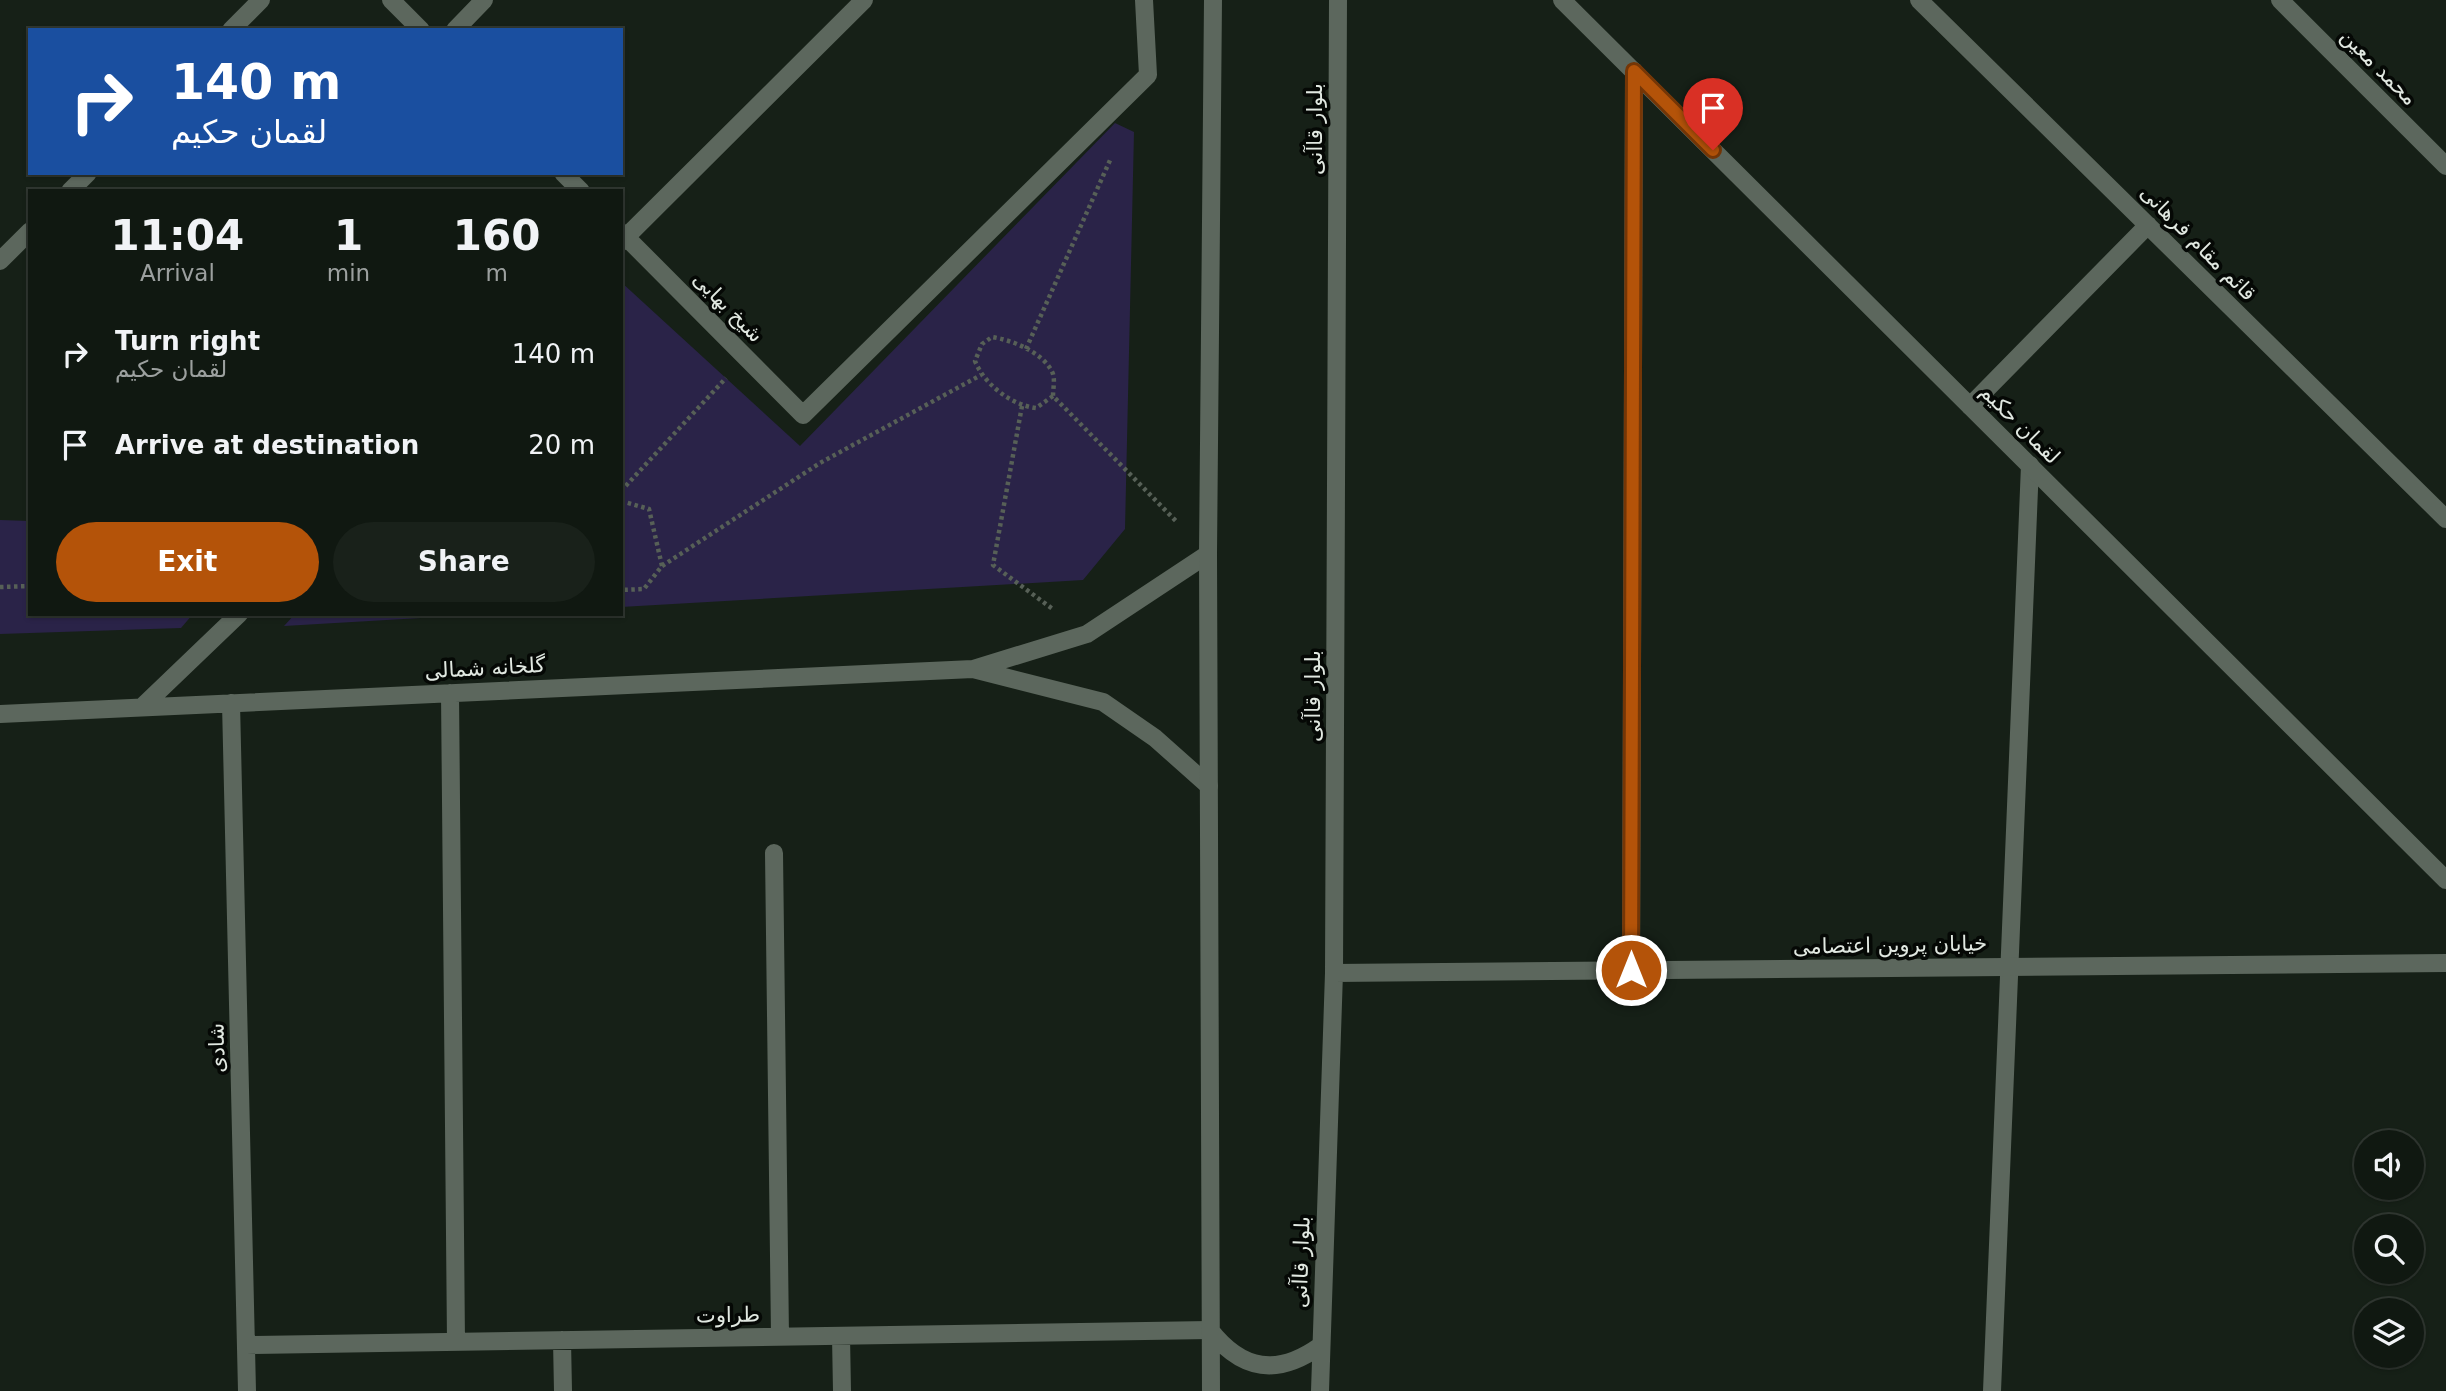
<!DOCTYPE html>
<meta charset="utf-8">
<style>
:root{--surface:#101811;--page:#19211a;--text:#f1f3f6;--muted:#9ca09f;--line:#303731;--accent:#b45309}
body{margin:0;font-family:"DejaVu Sans",Vazirmatn,sans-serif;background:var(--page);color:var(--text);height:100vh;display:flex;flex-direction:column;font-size:26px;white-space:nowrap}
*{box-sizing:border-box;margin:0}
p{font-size:23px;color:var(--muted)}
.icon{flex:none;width:38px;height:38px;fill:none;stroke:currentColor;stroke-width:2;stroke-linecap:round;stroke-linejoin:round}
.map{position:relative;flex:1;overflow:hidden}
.details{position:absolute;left:28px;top:189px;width:595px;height:427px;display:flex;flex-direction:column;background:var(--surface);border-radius:0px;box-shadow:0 2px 5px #0004,0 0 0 2px var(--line)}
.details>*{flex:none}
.guide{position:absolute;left:28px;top:28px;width:595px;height:147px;border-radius:0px;box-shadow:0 2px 5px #0004,0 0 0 2px var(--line);background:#1a4fa0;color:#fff;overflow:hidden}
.fabs{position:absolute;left:2354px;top:1130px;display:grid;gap:14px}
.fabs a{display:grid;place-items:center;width:70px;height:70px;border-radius:50%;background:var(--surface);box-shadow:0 2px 5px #0004,0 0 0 2px var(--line);font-size:35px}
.pin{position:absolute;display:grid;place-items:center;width:60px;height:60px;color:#fff;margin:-72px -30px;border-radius:50% 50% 50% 0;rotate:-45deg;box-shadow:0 0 7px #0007}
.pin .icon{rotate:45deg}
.me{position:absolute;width:77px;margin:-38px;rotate:0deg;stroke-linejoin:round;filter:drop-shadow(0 0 5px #0008)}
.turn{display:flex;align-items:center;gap:24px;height:147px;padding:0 28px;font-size:32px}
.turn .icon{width:91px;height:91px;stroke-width:2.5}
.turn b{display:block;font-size:49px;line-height:60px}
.eta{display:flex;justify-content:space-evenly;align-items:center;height:119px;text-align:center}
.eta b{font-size:42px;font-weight:700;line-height:49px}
.cta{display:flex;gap:14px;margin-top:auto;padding:14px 28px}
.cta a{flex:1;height:80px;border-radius:42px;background:var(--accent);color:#fff;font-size:28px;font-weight:700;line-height:80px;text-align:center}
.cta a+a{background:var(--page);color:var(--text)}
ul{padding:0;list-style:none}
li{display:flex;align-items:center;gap:21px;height:91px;padding:0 28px}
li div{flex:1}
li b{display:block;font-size:26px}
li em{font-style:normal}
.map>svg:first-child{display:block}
</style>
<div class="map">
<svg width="2446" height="1391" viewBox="0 0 2446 1391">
<rect width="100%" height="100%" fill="#162017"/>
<path fill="#2a2348" d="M1115,123L1134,132L1125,529L1083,580L621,607V282L800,446Z
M0,520L30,521V614H193L181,628L0,634Z
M295,614H489L284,626Z"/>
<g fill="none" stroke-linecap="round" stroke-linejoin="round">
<path stroke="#576057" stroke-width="4.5" stroke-dasharray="3.5 3.5" stroke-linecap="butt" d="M1026,349L1111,158
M1053,396L1036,408C1011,405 984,384 975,361L982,344L992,337C1012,340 1045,353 1053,374C1055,380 1053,389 1053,396L1177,522
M1022,406L993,565L1054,610
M621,491L726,378
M621,501L649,509L662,566L644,589L621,590
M662,566L820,463L981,375
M0,587L30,586"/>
<path stroke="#5c675d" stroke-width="18" d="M391,0L421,30
M1919,0L2446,519
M2280,0L2446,166
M231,30L261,0
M455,30L484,0
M563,173L581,191
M70,191L88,173
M621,232L803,415L1148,75L1144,0
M621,242L864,0
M0,261L30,231
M1970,406L2148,225
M1208,554L1087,634L973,669L1103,702L1155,738L1209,786
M450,693L456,1342
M231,703L247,1391
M142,707L239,614
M0,714L973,669
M774,853L780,1337
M1631,970L1634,71
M841,1336L842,1391
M562,1340L563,1391
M247,1345L1210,1330
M1992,1391L2030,465"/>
<path stroke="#5c675d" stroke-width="18" d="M1562,0L2446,880
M1334,973L2446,963
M1210,1330C1242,1371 1278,1376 1320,1346
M1211,1391L1208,554L1213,0
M1320,1391L1334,973L1338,0"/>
</g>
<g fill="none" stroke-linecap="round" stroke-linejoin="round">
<g stroke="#753606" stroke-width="18">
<path id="route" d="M1631,970L1634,71L1713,150"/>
</g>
<use href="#route" stroke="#b45309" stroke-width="12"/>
</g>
<g text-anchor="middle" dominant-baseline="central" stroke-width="7" stroke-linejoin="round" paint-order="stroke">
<g font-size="21" fill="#e1e8e1" stroke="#050805">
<text transform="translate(2379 67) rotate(45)">محمد معین</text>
<text transform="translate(1315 129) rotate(-90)">بلوار قاآنی</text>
<text transform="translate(2198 243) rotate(45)">قائم مقام فرهانی</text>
<text transform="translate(728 307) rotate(45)">شیخ بهایی</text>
<text transform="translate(2020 424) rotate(45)">لقمان حکیم</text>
<text transform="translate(485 668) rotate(-3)">گلخانه شمالی</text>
<text transform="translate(1313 696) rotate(-90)">بلوار قاآنی</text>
<text transform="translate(1890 945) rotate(-1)">خیابان پروین اعتصامی</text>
<text transform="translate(217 1048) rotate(-91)">شادی</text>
<text transform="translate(1301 1262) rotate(-88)">بلوار قاآنی</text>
<text transform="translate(728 1315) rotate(-1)">طراوت</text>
</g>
</g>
</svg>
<div class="fabs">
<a><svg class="icon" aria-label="sound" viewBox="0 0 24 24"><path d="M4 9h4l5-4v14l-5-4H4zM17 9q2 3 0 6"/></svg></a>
<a><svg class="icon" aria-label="search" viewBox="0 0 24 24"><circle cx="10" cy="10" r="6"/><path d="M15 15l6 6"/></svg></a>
<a><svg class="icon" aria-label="layers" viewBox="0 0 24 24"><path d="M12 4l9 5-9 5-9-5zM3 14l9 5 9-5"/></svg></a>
</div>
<div class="pin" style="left:1713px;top:150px;background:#d93025"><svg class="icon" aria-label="arrive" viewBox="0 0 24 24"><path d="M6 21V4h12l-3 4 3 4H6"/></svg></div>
<svg class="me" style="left:1631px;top:970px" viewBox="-20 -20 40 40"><circle r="17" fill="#b45309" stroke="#fff" stroke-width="3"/><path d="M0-11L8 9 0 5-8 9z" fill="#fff"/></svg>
<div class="guide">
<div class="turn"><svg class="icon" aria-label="right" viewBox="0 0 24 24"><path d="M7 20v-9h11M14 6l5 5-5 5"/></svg><div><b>140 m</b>لقمان حکیم</div></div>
</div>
<section class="details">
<div class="eta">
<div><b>11:04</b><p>Arrival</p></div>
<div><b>1</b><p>min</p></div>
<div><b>160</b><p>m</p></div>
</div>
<ul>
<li><svg class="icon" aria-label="right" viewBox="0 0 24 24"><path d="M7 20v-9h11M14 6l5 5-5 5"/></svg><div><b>Turn right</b><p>لقمان حکیم</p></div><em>140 m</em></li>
<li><svg class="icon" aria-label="arrive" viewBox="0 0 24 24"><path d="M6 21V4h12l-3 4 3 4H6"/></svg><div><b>Arrive at destination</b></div><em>20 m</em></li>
</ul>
<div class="cta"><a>Exit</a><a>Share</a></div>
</section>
</div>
